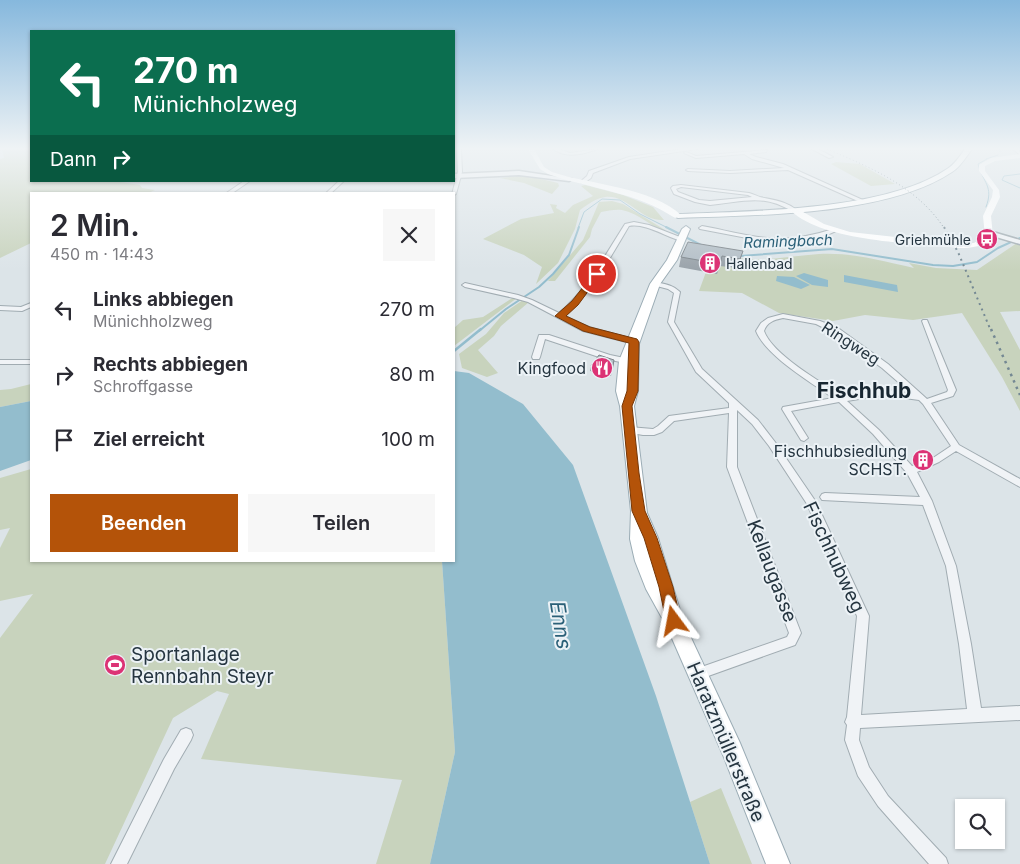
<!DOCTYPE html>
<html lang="de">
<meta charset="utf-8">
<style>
:root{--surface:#fff;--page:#f7f7f7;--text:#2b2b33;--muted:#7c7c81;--accent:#b45309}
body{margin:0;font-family:Inter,sans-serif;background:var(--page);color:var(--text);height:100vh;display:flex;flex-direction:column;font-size:19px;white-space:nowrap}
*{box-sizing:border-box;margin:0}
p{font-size:16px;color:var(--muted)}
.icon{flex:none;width:28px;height:28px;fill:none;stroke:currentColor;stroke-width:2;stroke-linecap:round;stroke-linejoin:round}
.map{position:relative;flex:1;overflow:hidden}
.sheet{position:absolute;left:30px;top:192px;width:425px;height:370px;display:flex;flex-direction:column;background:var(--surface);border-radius:0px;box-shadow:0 1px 4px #0004}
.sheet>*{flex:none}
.hud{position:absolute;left:30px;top:30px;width:425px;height:152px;border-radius:0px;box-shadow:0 1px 4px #0004;background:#0b6e4f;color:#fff;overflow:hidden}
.fabs{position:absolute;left:955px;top:799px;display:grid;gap:10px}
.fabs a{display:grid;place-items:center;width:50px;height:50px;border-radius:0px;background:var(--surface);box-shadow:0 1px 4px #0004;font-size:25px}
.pin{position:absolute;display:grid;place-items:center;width:42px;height:42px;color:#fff;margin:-21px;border:2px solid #fff;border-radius:50%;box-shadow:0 1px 5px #0007}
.me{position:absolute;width:55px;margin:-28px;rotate:347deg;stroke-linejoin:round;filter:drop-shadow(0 0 4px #0008)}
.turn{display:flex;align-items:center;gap:18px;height:105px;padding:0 20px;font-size:22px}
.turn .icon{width:65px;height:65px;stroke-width:2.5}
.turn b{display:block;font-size:35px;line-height:42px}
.then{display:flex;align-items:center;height:48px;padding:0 20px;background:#0003;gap:10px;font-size:19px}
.round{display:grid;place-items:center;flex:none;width:52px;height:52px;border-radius:0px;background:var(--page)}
.overview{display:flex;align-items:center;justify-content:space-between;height:85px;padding:0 20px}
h1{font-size:30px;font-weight:600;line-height:38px}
.cta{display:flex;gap:10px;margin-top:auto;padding:10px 20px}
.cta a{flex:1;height:58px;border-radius:0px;background:var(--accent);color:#fff;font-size:20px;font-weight:600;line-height:58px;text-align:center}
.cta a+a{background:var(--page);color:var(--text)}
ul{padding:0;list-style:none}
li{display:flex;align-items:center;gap:15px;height:65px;padding:0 20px}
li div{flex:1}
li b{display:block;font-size:19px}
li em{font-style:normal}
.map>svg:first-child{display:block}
</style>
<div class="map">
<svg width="1020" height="864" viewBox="0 0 1020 864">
<rect width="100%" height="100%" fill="#dce4e8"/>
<path fill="#c8d3bd" d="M2,149H31V181H114L140,185L142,188L155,190L146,194H31V243L0,258V159L4,158Z
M836,162L860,164L895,184L871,186L831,164Z
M518,176L537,178L558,183L559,186L552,194L524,183L500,178Z
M585,185L623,195L653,207L664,220C641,222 628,194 605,197C596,198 587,205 580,210L575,229L558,263L536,284L542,267L524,255L483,239L521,219L554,213L550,204L557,205L556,208L565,213L573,205L593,196L581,186Z
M612,201L623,204L665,230L669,235C653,228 639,213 622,210C615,209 608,211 601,212L592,229L590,237L555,281H548L583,240L599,202Z
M1020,241V311L1000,312L1020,350V411L1002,377L962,313L913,320L865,315L833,321L779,313L742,293L699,291L706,272L723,256C761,263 782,257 819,254C850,252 883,261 914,268L909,263L936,268L977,270Z
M514,297L517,298L454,346V328L463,320L483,317Z
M523,300L529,302L501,326L494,336L478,350L498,373L487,377L462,368L459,354L486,334L504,313Z
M31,384V401L0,407V390L11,389Z
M31,469V561H442L455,752L430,864H376L402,780L201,759L229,694L217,691L173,718L105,864H0V638L33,594L0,601V548L10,528L0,530V478Z
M721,788L752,864H710L690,802Z"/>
<path fill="#93bdcd" d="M804,273L828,280V287L812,285L796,276Z
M844,275L897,285L898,292L844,282Z
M777,276L794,277L810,285L801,289L776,281Z
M454,371L469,373L523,404L573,465L656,696L710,864H430L455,752L442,561H454Z
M31,401V460L0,471V407Z"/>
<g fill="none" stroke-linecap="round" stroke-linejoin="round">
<path stroke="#93bdcd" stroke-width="1" d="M999,149L1000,152
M986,159L998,155
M1020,174L1004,176L1002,180L1020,188
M986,207C994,186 983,183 978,164L987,159
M578,228L584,212L602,199L620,200L640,214L668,228"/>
<path stroke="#93bdcd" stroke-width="2" d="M666,227L701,245
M740,256L832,249L933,265L953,266L977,262L998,248L1020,238
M479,331L506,309L539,287L553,274L569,255L579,227"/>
<path stroke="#93bdcd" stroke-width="2.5" d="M454,351L481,329"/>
<g stroke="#a1acb2" stroke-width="2">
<path id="minor" d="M457,149H461L462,172L456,194L454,195V194H452L458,172Z
M553,149H559L570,153L598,149C583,154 567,159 553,149Z
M682,149H697L630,159L593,173L591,178L584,183L580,182L587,176L589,171L629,157Z
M812,149H818L833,157L829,158Z
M1013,149H1018L1020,152V155Z
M767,150L766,152L749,154L756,157L783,164L865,201L860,202L788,170L730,173L688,171L686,170L688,169L730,171L784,168L752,159L744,154L696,158L684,153L686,152L696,156Z
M244,181H250L231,194H225Z
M339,181H344L330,194H325Z
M681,185L749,193C753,194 757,196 760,197C774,200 786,201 798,211L793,212C763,193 743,202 710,205L695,202L674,194L671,188L673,186ZM681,187L748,195L752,197L710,201L699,200L678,192L676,189Z
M634,222L649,225L685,239L682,241C665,237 647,223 629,226C610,258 592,291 565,316L589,327L637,340V344H634L583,331L528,302L514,298L465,287L462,285L465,283L518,295L532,300L559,313C588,289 605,255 625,224Z
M702,226C724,230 746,236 767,238C789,240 812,236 833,229L836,231L827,235L797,241L768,242L700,229L699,228Z
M655,282C665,284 673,285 680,292L674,322L702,369L758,420L775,442L816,502L869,616L861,715L967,709L959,644L946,566L923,505L822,500L820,497L822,494L825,493L920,497L907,473L873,434L839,402L791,411L808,438L804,441L801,440L782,409L783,407L833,398C811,382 766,356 756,331L761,323L768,318L783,314L820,321L838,328L888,364L927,399L947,392L948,390L922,321L923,320H927L956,390L953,396L931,403L959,445L1020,479V487L956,451L939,462L917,472L932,501L956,566L971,644L981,708L1020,706V720L860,728L859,740L869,767L888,796L946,858L948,864H929L878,806L858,776L845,740L847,725L845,722L847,717L857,616L807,504L769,446L752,424L737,410V467L801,633L795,645L697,680L693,678L691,674L693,670L787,637L789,633L727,467L729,413L674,421L662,432L654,435H643L626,432L625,430L629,427L653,429L658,426L669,416L729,408V403L696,372L668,322L674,293L668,289L653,285L652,284ZM783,318L816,324L832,332L882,368L912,394L883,389L842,396C821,382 772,354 764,331C767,322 774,320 783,318ZM883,395L919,400L923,404L951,446L933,458L912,466L879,430L847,401Z
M31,303V307L22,311L0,310V306L21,307Z
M539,335H549L610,355L634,360L635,362L631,364L605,359L545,339L540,357L539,359H533L532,357Z
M0,360H31V364H0Z
M186,728L191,730L193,735L191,740L174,769L127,864H111L164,759L181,730Z"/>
</g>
<g stroke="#a1acb2" stroke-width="3">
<path id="tertiary" d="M519,171L572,179L569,181L519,175L454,178V174Z
M986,230L1020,240V244L986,234Z"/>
</g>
<g stroke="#9bacb5" stroke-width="2">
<path id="primary" d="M965,149H972C966,157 960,167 952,172C886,216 756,215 678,218L674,216L678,214C752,211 885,211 947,169C954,165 960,156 965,149Z
M686,226L690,229L677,260L660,284L639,344L638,391L634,406L647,513L658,538L680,610L679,612L740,743L790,864H766L723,755L667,627L646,589L635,561L630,539L631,511L620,406L616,391L619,361L650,284L667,260L682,229Z"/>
</g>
<use href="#minor" fill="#f0f3f6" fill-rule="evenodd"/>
<use href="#tertiary" fill="#f0f3f6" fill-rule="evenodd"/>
<path fill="#fff" fill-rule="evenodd" d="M528,149H534L544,167L552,172C591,185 652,187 682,216L675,218C636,192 591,189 548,174L540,169Z
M1020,154V158L995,161L985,166V171L999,190L1000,197L991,216L993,236C983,247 973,248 959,248C913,243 825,242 791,211L798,209L824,224L850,232L959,244L974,243L985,236L983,216L992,197L993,190L979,171V165L991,158Z"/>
<use href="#primary" fill="#fff" fill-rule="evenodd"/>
<path stroke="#748893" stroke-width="1" stroke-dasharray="1 2.5" stroke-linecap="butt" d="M827,149C872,168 917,187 944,228"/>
<path stroke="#748893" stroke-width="2" stroke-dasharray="2 4" stroke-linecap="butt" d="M944,227L958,252L991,331"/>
<path stroke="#748893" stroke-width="2.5" stroke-dasharray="2.5 4.5" stroke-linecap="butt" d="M991,329L1020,395"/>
</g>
<path fill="#9aa3aa" d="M743,251L738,268L720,266L717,274L679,267L681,257Z
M614,360L611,376L590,371L591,366Z"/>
<path fill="#b3bec6" stroke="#7d858b" d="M688,242L743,251L740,259L722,256L720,264L681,257Z
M599,355L614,360L612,371L591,366Z"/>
<linearGradient id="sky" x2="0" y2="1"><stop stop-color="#86b8dd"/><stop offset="0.55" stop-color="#eff3f5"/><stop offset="1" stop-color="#eff3f5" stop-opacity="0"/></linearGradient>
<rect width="1020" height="270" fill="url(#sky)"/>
<path fill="#b45309" stroke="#753606" d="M595,272L601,274L578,305L566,316L590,327L637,339L639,342L638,391L632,406L639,473L645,511L657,538L673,587L681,621L679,626L674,628L668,626L666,621L659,587L644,538L632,511L622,406L627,391L629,343L583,331L555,316L572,301Z"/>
<defs>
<g id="bus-disc" transform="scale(1.125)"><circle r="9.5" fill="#dc3375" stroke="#ecf2f6"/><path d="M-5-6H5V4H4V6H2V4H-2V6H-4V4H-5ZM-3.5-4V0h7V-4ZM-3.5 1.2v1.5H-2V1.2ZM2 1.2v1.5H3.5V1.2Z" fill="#fff"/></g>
<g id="building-disc" transform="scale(1.125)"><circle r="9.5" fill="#dc3375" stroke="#ecf2f6"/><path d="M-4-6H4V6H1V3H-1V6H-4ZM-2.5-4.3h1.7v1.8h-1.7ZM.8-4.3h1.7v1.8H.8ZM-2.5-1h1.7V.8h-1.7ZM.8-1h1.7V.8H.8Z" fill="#fff"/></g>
<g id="restaurant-disc" transform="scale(1.125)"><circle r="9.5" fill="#dc3375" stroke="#ecf2f6"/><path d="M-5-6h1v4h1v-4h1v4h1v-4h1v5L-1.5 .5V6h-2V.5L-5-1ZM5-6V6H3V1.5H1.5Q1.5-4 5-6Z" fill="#fff"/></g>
<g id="stadium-disc" transform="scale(1.125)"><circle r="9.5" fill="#dc3375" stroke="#ecf2f6"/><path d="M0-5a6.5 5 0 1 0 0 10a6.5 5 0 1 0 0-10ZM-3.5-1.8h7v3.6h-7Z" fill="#fff"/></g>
</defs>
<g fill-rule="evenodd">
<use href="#bus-disc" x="987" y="239"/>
<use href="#building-disc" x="710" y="263"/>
<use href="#restaurant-disc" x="602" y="368"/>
<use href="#building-disc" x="923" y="460"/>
<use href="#stadium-disc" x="115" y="665"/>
</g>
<g text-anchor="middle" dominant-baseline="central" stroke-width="4" stroke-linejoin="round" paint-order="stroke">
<g font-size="14" fill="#253540" stroke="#ecf2f6" text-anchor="end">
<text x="971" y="239">Griehmühle</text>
<text x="726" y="263" text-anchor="start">Hallenbad</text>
</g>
<g font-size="15" font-style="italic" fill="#2b6078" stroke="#ecf2f6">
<text transform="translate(788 241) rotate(-2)">Ramingbach</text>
</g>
<g font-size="16" fill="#253540" stroke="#ecf2f6">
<text transform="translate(851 343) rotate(33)">Ringweg</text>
</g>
<g font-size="16" fill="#253540" stroke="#ecf2f6" text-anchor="end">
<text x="586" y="368">Kingfood</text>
<text x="907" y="451">Fischhubsiedlung<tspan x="907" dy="18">SCHST.</tspan></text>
</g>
<g font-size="19" fill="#253540" stroke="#ecf2f6">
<text transform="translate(834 557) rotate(65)">Fischhubweg</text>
<text transform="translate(772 571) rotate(69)">Kellaugasse</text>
<text transform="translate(726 742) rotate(67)">Haratzmüllerstraße</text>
</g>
<g font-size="19" fill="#253540" stroke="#ecf2f6" text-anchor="start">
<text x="131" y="654">Sportanlage<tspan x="131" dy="22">Rennbahn Steyr</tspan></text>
</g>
<g font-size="21" font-weight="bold" fill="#172631" stroke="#ecf2f6">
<text x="864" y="390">Fischhub</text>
</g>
<g font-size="21" font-style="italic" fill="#2b6078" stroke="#ecf2f6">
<text transform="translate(561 625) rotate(81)">Enns</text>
</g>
</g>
</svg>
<div class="fabs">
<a><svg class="icon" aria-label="search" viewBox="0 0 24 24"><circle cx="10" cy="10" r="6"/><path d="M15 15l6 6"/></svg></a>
</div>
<div class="pin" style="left:597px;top:274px;background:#d93025"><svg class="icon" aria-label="arrive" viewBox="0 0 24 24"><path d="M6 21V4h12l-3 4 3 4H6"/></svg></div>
<svg class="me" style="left:674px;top:621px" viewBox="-20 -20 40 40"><path d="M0-17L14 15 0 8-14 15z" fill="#b45309" stroke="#fff" stroke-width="4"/></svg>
<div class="hud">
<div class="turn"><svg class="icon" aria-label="left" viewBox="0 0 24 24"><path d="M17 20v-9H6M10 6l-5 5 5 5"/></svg><div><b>270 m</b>Münichholzweg</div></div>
<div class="then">Dann<svg class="icon" aria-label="right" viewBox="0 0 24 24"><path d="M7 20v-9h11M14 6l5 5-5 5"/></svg></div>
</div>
<section class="sheet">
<div class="overview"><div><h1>2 Min.</h1><p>450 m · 14:43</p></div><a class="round"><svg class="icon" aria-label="close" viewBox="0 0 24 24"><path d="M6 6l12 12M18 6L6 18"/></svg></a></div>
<ul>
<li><svg class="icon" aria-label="left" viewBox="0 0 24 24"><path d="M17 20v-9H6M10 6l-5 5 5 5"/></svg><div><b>Links abbiegen</b><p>Münichholzweg</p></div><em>270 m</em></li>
<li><svg class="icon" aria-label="right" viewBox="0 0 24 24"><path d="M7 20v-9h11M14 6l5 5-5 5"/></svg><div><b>Rechts abbiegen</b><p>Schroffgasse</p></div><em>80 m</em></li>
<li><svg class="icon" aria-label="arrive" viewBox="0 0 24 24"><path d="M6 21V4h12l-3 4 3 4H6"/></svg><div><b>Ziel erreicht</b></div><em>100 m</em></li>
</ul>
<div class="cta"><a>Beenden</a><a>Teilen</a></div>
</section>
</div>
